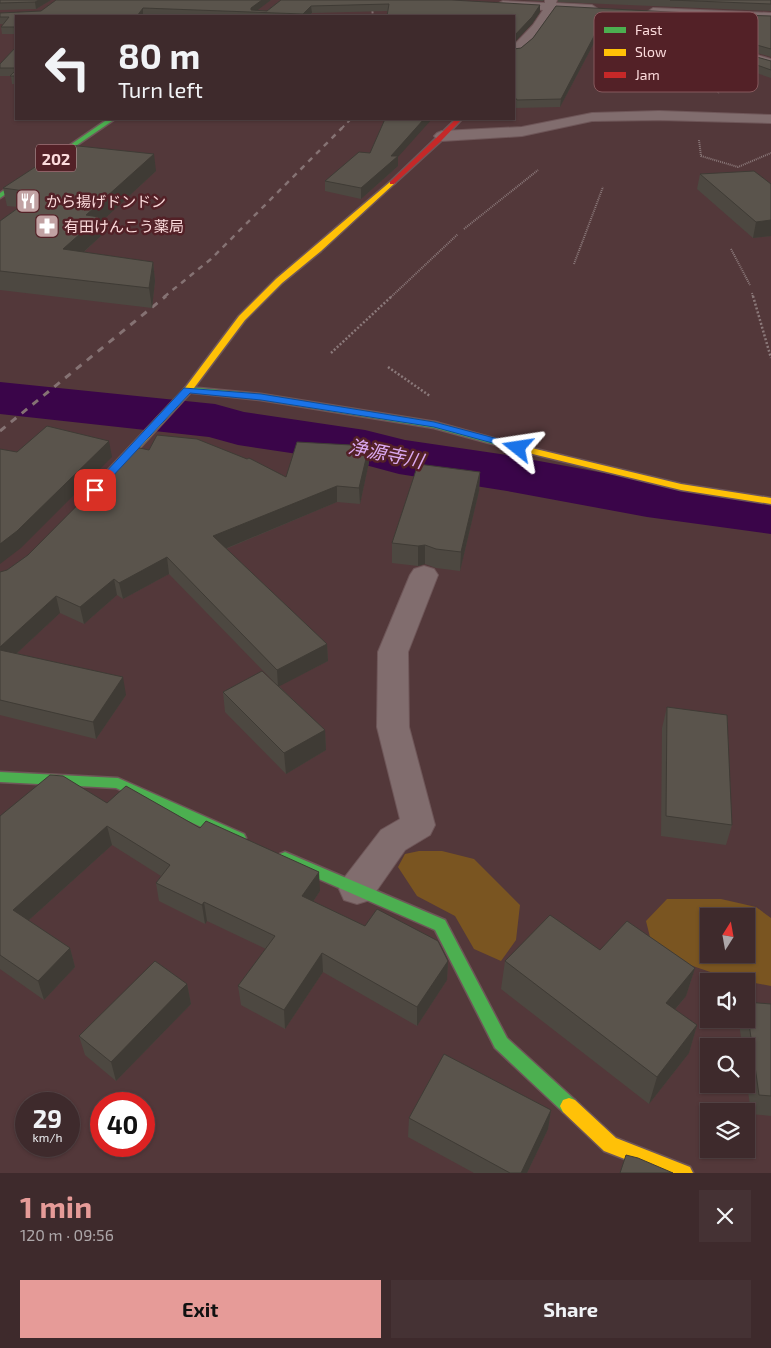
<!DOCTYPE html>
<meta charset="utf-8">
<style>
:root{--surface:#3e2a2c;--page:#453234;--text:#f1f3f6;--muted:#ada7a9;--line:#574648;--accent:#e69b98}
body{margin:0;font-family:"Exo 2","Noto Sans JP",sans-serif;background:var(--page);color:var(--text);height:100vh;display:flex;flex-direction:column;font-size:19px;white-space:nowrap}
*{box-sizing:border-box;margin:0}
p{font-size:16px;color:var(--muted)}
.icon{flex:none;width:28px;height:28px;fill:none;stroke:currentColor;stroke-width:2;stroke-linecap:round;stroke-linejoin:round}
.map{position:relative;height:1173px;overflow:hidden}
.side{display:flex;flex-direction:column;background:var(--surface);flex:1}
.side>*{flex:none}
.hud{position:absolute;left:15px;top:15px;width:500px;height:105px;border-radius:0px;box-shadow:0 1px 4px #0004,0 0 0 1px var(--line);background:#3e2a2c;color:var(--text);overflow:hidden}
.needle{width:32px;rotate:11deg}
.fabs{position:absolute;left:700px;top:908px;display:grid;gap:10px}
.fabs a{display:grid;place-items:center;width:55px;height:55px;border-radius:0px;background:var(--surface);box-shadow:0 1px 4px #0004,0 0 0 1px var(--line);font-size:25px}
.speed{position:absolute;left:15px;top:1092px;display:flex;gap:10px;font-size:25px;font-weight:700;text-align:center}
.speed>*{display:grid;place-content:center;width:65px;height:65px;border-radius:50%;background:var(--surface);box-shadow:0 1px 4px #0004,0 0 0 1px var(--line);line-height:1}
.speed small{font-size:12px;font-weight:400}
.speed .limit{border:8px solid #d22;background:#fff;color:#111}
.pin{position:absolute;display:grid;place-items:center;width:42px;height:42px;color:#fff;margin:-21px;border-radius:10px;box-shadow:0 2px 8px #0006}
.me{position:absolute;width:55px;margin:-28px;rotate:285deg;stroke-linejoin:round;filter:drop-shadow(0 0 4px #0008)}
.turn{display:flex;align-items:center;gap:18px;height:105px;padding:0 20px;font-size:22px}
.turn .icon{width:65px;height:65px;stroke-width:2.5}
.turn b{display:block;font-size:35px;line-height:42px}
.round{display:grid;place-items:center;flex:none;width:52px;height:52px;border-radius:0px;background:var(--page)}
.headline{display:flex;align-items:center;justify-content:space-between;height:85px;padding:0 20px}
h1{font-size:30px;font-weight:700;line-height:38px;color:var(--accent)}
.primary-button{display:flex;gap:10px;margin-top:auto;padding:10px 20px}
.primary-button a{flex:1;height:58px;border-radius:0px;background:var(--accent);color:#111;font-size:20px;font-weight:700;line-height:58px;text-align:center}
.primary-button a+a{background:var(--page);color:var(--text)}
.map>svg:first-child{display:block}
</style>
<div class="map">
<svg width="771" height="1173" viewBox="0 0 771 1173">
<rect width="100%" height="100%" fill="#53383a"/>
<path fill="#7a5521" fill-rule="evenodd" d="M419,851H442L474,859L520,905L516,940L501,961L474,949L455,916L417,896L398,867L405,854Z
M667,899H721L756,907L771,918V986L725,977L681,962L657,965L646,921ZM709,916H746V954H709Z"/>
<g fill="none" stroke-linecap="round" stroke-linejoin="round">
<path fill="#3a0549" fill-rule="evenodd" d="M0,382L215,404L244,412L365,430L405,440L507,455L647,481L771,498V534L647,517L507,491L399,474L358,463L238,445L209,437L0,414Z"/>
<g stroke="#6e5658" stroke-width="2">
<path id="street" d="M545,0H557L556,3L592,5L598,9L592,13L555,10C549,23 527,53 514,56V45L533,25L543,10L503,7L497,4L503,1L545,3Z
M653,8L771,13V21L702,18L704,37L719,44L771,59V67L709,50L692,39L690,17L649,15L647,12Z
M659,111L771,115V123L659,120L592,121L522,136L442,141L437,139L434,136L437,133L442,131L522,127L592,113Z
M424,566L434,569L438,575L408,652L409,727L435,825L430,835L405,850L370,900L357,904L344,900L339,889L344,878L381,830L400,819L377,727L378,652L410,575L414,569Z"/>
</g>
<g stroke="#6e5658" stroke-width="3">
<path id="fast" d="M108,119H115L0,198V193Z
M188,387L261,394L435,422L518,445L520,447L515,450L434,428L261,400L185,392V388Z
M0,772L118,778L244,834L246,838L244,842L239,844L234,842L116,788L0,782Z
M285,852L445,920L507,1038L575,1100L578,1106L575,1112L569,1114L563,1112L495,1048L435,930L280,862L278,858L280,854Z"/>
</g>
<g stroke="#6e5658" stroke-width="3">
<path id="slow" d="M390,182L395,183L321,251L282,283L245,320L191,392L115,475H107L106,473L107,471L185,388L239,316L276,279Z
M515,444L681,484L771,498V504L681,490L512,449L510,447L512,445Z
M569,1098L575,1100L616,1138L690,1167L693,1173H661L604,1151L563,1112L560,1106L563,1100Z"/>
</g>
<g stroke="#6e5658" stroke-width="3">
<path id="jam" d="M456,119H462L440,142L394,184H390V182Z"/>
</g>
<path stroke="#8b797a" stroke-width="1" stroke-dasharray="1 1" stroke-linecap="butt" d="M706,74L719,94"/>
<path stroke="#8b797a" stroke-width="2" stroke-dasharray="1 1" stroke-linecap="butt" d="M699,140L701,156L738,167L771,153
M464,229L538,170
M731,249L750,285
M574,264L603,187
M752,293L753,297
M391,297L458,234"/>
<path stroke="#8b797a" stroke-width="2.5" stroke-dasharray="2 2" stroke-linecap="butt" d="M753,296L771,358
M331,353L392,296
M388,367L430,396"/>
<use href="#street" fill="#816d6e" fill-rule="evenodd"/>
<use href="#fast" fill="#4caf50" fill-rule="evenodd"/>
<use href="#slow" fill="#ffc107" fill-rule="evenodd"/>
<use href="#jam" fill="#c62828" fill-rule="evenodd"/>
<path stroke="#857273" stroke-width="2" stroke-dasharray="4.5 4.5" stroke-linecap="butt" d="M371,0L373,16
M341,129L351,119"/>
<path stroke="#857273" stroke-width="2.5" stroke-dasharray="5.5 5.5" stroke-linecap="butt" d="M164,297L211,259L342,128"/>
<path stroke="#857273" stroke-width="3" stroke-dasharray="7 7" stroke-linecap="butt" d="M0,431L166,296"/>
</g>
<path fill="#4d4841" d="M0,0H51L36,9L0,10Z
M271,0L257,10L267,11L281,0L540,5V12L532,24L514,16L388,11L312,13L308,16H167L144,15L16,16V34H2L1,27L3,24H0V13Z
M521,0H544L543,1Z
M558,0H771V11L558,2Z
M556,6L694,36L710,44L771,61V78L718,60L688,64L653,46L643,48L602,28L560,107L516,108L514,105V49L521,48L533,38Z
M705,14L771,16V57L720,42L706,36L704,21Z
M16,47V84H12L11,76H0V64Z
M398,157V166L361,199L325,191V181Z
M156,171L100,223L102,235L84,252L153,262L155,281L152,308L0,290V221L19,207L7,206L3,188Z
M700,174L771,184V236L753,238L697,189Z
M149,450L286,477L369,462L360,504L337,502L226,549L327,644L328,661L279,686L325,730L326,750L286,774L225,712L223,692L273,681L169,574L123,599L117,595L84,624L60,613L17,653L126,695L96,739L0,715V572L7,570L28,555Z
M480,472L479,491L460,571L436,568L425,564L418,566L392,563V543Z
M667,707L732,825L726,845L661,836L662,728Z
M107,803L200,828L320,891L313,902L365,926L448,961L447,980L417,1026L323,972L285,1029L241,1005L238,986L266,949L207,921L205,924L159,901L156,883L161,876L112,845L28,921L70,948L75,967L44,1000L0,969V816Z
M600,950L695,968L686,996L675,1010L697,1025L689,1053L649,1104L501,989L505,961Z
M187,984L191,1004L116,1081L85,1055L79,1036Z
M746,1002L771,1004V1116L751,1114L746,1075V1046H742L739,1022L740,1019H746Z
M551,1110L548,1129L527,1173H474L408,1137L409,1118Z"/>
<path fill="#3f3b35" d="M39,0H51L36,9L35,2Z
M262,0H271L255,12H251V8Z
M540,5V12L532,24L514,43V36Z
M311,6L312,13L308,16H303V14Z
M143,8V16H137Z
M602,21V28L560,107L561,99Z
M654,39L653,46L643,48L644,40Z
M720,52L718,60L688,64L689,56Z
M424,119H432L398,157V166L361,199V188Z
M154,154L156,171L100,223L102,235L66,268L63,249L86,215Z
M771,220V236L753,238L756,222Z
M153,262L155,281L152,308L149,288Z
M109,441L112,457L21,548L0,564V544Z
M369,446V462L360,504L359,488Z
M480,472L479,491L460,571L461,552Z
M337,486V502L215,553L213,536Z
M425,545V564L418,566V546Z
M167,557L169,574L123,599L119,583Z
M114,579L117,595L84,624L80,607Z
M56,596L60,613L3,666L0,656V647Z
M327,644L328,661L278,687L277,670Z
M123,677L126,695L96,739L93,722Z
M325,730L326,750L286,774L284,753Z
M107,826L112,845L19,929L13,910Z
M319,872L320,891L304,915L302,896Z
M204,902L207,921L205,924L202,905Z
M70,948L75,967L44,1000L38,981Z
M322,953L323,972L285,1029L284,1010Z
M448,961L447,980L417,1026V1007Z
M695,968L686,996L658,1030L666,1003Z
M187,984L191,1004L116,1081L111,1062Z
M697,1025L689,1053L649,1104L657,1077Z
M551,1110L548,1129L527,1173H521Z"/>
<path fill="#5a544c" stroke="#3f3b35" d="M0,0H39L35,2L0,3Z
M56,0H262L251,8V10L267,11L281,0H452L540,5L532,17L514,36V16H387L389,4L311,6L303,14L143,8L137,16H16V27H1L9,17H0V13L41,11Z
M670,0H771V4Z
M556,6L689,13L694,36L710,44L771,61V70L720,52L689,56L654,39L644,40L602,21L561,99L517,100L514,96V49L521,48L533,38Z
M705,14L771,16V49L721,35L707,29Z
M16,47V68H0V64Z
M16,70V76H10Z
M385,119H424L391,156H398L361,188L325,181L359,152L370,153Z
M69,145L154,154L86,215L99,217L63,249L153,262L149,288L0,271V221L39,193L3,188Z
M754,171L771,184V220L756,222L700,174Z
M47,426L109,441L17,531L0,544V449L17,452Z
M157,435L197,439L247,459L249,458L286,477L297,442L369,446L359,488L337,486L213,536L327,644L277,670L167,557L119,583L114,579L80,607L56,596L0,647V572L7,570L28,555L135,447L149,450Z
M418,464L480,472L461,552L436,549L425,545L418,546L392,543Z
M0,650L123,677L93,722L0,700Z
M262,671L325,730L284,753L223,692Z
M667,707L727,715L732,825L666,816Z
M50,775L63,776L107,803L126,786L200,828L206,821L319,872L302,896L365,926L377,909L438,941L448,961L417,1007L322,953L284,1010L238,986L275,936L204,902L202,905L156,883L170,865L107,826L13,910L70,948L38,981L0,955V816Z
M550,915L600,950L627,921L695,968L666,1003L697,1025L657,1077L505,961Z
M155,961L187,984L111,1062L79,1036Z
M746,1002L771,1004V1096L759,1095Z
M444,1054L551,1110L521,1173H510L409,1118Z
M626,1155L638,1158L673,1173H620Z"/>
<path fill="#1a73e8" stroke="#114b97" d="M184,388L261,394L434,422L521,445L523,448L518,450L434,427L261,400L190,393L98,492H91L90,490L91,488Z"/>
<defs>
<g id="restaurant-square" transform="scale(1.25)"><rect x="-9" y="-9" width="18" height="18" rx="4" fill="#c1a2a3" stroke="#532127"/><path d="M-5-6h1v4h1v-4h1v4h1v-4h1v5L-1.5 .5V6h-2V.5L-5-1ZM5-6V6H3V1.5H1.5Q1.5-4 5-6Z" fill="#fff"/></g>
<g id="pharmacy-square" transform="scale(1.25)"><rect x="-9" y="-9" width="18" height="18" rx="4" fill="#c1a2a3" stroke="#532127"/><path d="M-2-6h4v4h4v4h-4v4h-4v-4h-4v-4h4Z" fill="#fff"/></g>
</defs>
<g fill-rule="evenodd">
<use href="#restaurant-square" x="28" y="201"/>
<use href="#pharmacy-square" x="47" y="226"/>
</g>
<g text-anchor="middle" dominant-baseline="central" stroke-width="5" stroke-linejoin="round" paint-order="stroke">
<g font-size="15" fill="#fcdbdc" stroke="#532127" text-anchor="start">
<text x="46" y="201">から揚げドンドン</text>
<text x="64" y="226">有田けんこう薬局</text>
</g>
<rect fill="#532127" stroke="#c9a3a6" stroke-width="1" x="36" y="144.5" width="40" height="27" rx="4"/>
<g font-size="16" font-weight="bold" fill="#fcdbdc">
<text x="56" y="158">202</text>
</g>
<g font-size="19" font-style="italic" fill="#dba9f1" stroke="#532127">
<text transform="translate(386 453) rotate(12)">浄源寺川</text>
</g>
</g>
<rect x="594" y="12" width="164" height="80" rx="8" fill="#532127" stroke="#86595d" stroke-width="1"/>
<rect x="604" y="27" width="22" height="6" fill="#4caf50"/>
<rect x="604" y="49" width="22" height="7" fill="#ffc107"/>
<rect x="604" y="72" width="22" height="6" fill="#c62828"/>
<g font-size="14" fill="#fcdbdc">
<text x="635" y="35">Fast</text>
<text x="635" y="57">Slow</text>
<text x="635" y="80">Jam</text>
</g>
</svg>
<div class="fabs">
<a><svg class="needle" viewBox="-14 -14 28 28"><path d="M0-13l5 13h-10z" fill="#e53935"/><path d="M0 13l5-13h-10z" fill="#ada7a9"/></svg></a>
<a><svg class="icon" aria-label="sound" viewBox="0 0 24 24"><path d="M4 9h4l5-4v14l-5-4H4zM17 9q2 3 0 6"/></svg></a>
<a><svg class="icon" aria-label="search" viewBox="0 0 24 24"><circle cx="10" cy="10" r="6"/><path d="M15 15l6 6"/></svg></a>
<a><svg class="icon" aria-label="layers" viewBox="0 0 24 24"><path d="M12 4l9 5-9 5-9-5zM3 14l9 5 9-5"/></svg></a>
</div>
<div class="speed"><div>29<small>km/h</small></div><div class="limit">40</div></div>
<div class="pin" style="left:95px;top:490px;background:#d93025"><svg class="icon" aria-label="arrive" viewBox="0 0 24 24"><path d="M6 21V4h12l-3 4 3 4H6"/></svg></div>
<svg class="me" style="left:518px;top:448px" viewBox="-20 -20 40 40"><path d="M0-17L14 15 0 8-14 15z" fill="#1a73e8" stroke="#fff" stroke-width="4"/></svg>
<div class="hud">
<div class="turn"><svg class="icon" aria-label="left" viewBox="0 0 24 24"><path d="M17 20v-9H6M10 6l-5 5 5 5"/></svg><div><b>80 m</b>Turn left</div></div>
</div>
</div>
<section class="side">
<div class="headline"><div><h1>1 min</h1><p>120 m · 09:56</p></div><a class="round"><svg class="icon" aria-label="close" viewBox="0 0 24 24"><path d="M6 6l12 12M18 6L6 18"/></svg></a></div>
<div class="primary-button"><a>Exit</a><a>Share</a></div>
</section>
